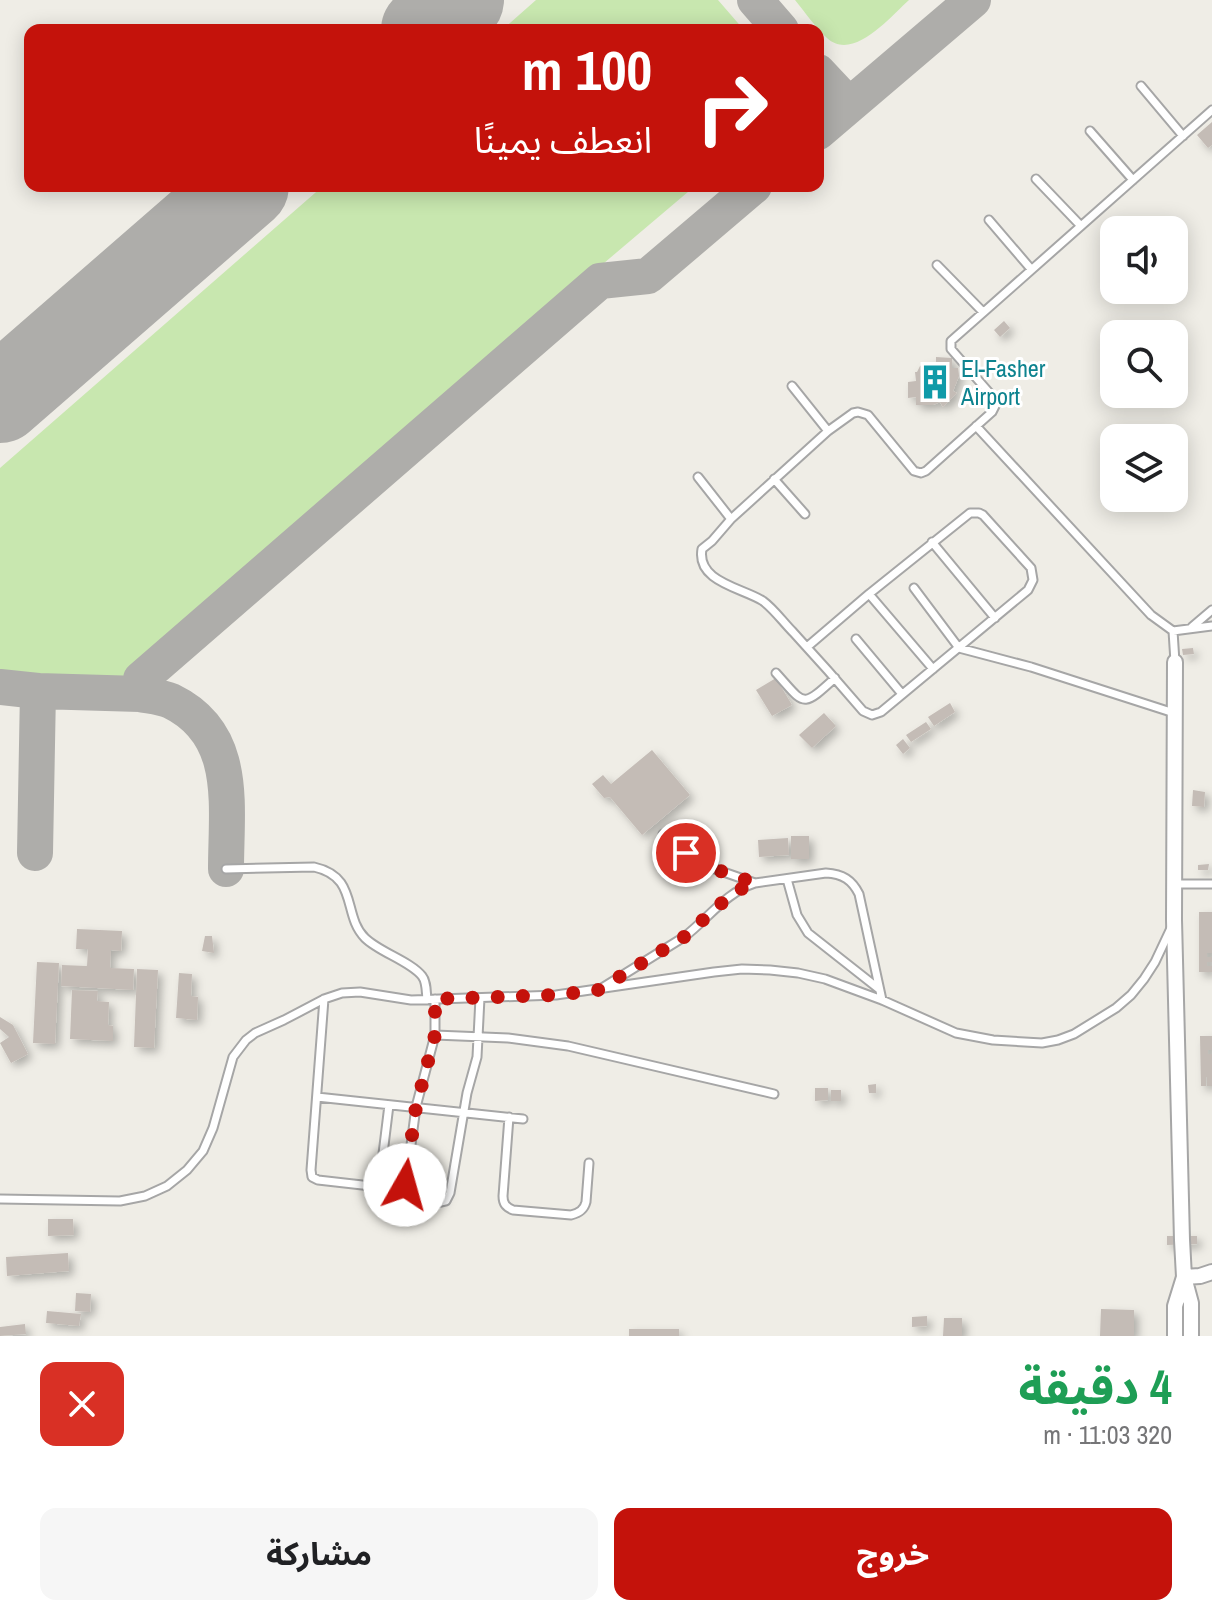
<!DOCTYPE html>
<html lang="ar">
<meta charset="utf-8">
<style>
:root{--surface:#fff;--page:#f6f6f6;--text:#202124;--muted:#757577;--accent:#c4120b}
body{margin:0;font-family:"Archivo Narrow","Noto Sans Arabic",sans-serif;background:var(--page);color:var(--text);direction:rtl;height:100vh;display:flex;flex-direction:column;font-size:30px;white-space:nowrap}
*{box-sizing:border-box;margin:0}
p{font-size:26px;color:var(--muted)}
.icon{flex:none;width:44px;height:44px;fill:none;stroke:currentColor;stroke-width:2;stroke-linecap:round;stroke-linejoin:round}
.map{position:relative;height:1336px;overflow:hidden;direction:ltr}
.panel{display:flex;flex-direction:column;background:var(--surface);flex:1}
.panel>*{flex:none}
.guide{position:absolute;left:24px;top:24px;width:800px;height:168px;border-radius:16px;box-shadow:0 4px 20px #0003;direction:rtl;background:#c4120b;color:#fff;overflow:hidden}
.buttons{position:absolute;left:1100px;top:216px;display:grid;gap:16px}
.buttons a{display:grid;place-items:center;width:88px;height:88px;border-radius:16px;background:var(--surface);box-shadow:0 4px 20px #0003;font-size:40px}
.pin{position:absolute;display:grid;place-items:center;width:68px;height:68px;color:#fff;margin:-34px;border:4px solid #fff;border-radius:50%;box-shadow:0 2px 8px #0007}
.me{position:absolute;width:88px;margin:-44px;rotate:7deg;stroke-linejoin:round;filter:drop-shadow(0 0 6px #0008)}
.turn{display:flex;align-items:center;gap:28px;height:168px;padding:0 40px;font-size:36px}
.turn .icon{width:104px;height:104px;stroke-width:2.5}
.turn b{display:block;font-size:56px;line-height:68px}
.round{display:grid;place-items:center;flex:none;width:84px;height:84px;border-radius:16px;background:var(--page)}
.headline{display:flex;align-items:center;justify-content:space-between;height:136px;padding:0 40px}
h1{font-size:48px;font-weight:700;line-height:60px;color:#1e9e55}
.action{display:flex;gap:16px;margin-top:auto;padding:16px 40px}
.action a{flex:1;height:92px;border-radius:16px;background:var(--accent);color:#fff;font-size:32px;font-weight:700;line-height:92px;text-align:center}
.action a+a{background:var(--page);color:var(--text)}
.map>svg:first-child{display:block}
</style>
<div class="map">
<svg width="1212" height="1336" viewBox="0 0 1212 1336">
<defs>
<filter id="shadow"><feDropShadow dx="4.5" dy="4.5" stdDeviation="4" flood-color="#0004"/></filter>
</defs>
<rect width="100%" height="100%" fill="#efede6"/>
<path fill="#c8e7af" d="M536,0H718L744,30H502Z
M795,0H909C890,17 853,62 827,38C815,27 805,12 795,0Z
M323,186H695L597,269L598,273L477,379L274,553L187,630L130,670L122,679L116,680L0,673V468Z"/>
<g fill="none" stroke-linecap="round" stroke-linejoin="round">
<path stroke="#aeadaa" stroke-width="36" d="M755,0L781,30
M818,72L849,105
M818,132L973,0
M0,687L38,691
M35,853L38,691L140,694
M226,869C226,805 239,734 171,701C162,697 150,696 140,694L141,679L600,281L648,276L754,186"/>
<path stroke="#aeadaa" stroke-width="88" d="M425,30L460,0
M0,399L245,186"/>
</g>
<path fill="#c4bcb6" filter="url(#shadow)" d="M1212,122V145L1208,148L1197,135Z
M1004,321L1010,328L1000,337L994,330Z
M936,357L952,358V368H958L959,376L953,391L957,393L943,407L940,402L933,405H916V397L908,398V382L916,381L915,372H917L920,366L926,363L936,362Z
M1193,648L1194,654L1183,655L1182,649Z
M776,678L792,705L772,716L756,690Z
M950,703L955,712L934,726L928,717Z
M824,713L836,726L812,748L799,735Z
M926,722L931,729L911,742L906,735Z
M903,739L910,748L903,754L896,745Z
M652,750L690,795L642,835L610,797L604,798L592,784L603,775L611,784Z
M1193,790L1205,792L1204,807L1192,806Z
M791,836H809V859H791Z
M788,838L789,855L759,857L758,840Z
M1209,864L1208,870H1198V865Z
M1199,912H1212V953H1207V957H1212V962H1207V966H1212V972H1199Z
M77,929L122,931L121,951L111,950L110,968L134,969L133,990L61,986L62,965L87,966L88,949H76Z
M205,936H212L214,953L202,951Z
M37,962L59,963L55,1044L33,1043Z
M137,969L158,970L154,1048L134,1047Z
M179,973L192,974L191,996L198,997L197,1020L176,1018Z
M72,990L98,991L97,1001L109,1002L108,1025L113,1026V1041L70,1039Z
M0,1017L13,1025L28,1054L11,1063L0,1043L9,1037L0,1029Z
M1200,1036H1212V1050H1208V1054H1212V1086H1207V1077H1206V1086H1201Z
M876,1084V1093H869L868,1085Z
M815,1088H828V1100L815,1101Z
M831,1090H841V1101H831Z
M48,1219H73L74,1235L48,1236Z
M1167,1236H1197V1244L1167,1245Z
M68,1253L69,1271L7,1276L6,1257Z
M76,1293L91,1294L90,1312L75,1311Z
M1101,1309L1134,1310V1336H1100Z
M47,1311L81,1314L79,1326L46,1323Z
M927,1316V1326L912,1327V1317Z
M944,1318H962V1336H943Z
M25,1324L26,1334L0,1336V1327Z
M629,1329H679V1336H629Z"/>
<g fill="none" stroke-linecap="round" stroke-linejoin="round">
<g stroke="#a6a6a6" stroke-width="11">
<path id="service" d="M1141,86L1183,136
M1090,131L1133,180
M1036,179L1081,226
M989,220L1031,269
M937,265L983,312
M792,386L828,431
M976,426L1151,615L1173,631L1175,662
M698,477L731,519
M774,479L805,514
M932,542L995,618
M914,588L959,648L1031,667L1174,713
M869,594L933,669
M1192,627L1212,610
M1173,631L1212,626
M856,639L902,694
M807,647L869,594L970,513H979L983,515L1031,568L1033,580L1028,590L881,712L872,715L863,711C840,684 817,658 793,632C783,622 774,609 763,601C743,588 696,582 702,549L712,541L731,519L828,431L853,413L858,412L868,415L914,471L921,473L926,471L992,412L996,404L993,397L951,349V341L1212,110
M776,673C805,705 801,709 835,678
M663,834L699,861L712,868L755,883
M226,869L314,867C359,877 342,915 365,938C379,952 410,961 422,976C427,982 426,992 427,1000
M787,879L797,915L808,933L879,989
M1175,884H1212
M602,988L684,937C709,918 725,893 755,883L826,873C843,874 852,880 859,894L882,1000
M324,999L311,1170L312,1177L318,1180L371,1186L377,1184L380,1178L389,1105
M435,999V1035L416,1107L405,1190C412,1202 433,1205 446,1201L450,1193L467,1093L477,1057L480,998
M435,1035L508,1038L568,1046L774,1094
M317,1097L523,1119
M509,1117L503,1196C503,1204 506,1207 513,1210L571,1215C579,1213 584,1210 586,1202L589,1163
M0,1199L120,1201L145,1196L167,1186L187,1170L203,1151L213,1128L233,1057L246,1040L255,1033L284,1020L324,999L342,993L360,992L411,1000L556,995L714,972L742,969L770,970L798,973L825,979L882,1000L956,1033L993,1040L1042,1043L1058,1040L1074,1034L1116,1008L1131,995L1144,979L1155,962L1172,926"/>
</g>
<g stroke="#a6a6a6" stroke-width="18">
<path id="minor" d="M1175,662L1174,920L1182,1240L1184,1277L1191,1303V1336
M1184,1277L1200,1276L1212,1272
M1175,1336V1306L1184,1277"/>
</g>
<use href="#service" stroke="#fff" stroke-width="7"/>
<use href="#minor" stroke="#fff" stroke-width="14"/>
</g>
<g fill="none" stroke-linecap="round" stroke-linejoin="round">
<path stroke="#c4120b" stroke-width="14" stroke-dasharray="0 25.2" d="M405,1185L416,1107L435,1035V999L556,995L598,990L684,937L734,892L755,883L712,868L686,853"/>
</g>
<defs>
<g id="building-bare" transform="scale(2.76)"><path d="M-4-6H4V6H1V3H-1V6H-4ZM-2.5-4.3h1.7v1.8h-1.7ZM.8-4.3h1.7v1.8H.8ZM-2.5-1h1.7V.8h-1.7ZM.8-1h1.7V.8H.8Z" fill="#0f9aa8" stroke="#fff" stroke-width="2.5" paint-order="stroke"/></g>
</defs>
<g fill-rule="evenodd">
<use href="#building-bare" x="935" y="382"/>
</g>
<g text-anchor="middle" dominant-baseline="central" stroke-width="6" stroke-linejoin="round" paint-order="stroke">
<g font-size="24" fill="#0d838f" stroke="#fff" text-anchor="start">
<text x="961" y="368">El-Fasher<tspan x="961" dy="28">Airport</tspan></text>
</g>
</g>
</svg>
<div class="buttons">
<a><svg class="icon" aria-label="sound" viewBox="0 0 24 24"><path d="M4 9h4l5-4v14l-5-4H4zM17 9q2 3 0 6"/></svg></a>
<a><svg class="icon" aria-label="search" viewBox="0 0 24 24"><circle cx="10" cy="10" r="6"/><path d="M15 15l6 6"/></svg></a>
<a><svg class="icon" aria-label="layers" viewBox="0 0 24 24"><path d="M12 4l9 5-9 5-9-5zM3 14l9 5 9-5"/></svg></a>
</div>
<div class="pin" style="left:686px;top:853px;background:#d93025"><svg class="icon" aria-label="arrive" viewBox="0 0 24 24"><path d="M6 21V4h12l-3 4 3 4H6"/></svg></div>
<svg class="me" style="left:405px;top:1185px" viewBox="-20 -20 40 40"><circle r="19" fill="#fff"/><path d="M0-13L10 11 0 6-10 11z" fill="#c4120b"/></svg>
<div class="guide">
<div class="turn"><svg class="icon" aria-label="right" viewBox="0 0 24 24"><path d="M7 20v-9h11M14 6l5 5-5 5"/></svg><div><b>100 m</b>انعطف يمينًا</div></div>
</div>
</div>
<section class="panel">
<div class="headline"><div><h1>4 دقيقة</h1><p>320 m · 11:03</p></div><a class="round" style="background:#d93025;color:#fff"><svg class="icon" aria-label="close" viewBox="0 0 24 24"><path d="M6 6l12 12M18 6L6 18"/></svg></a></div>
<div class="action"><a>خروج</a><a>مشاركة</a></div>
</section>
